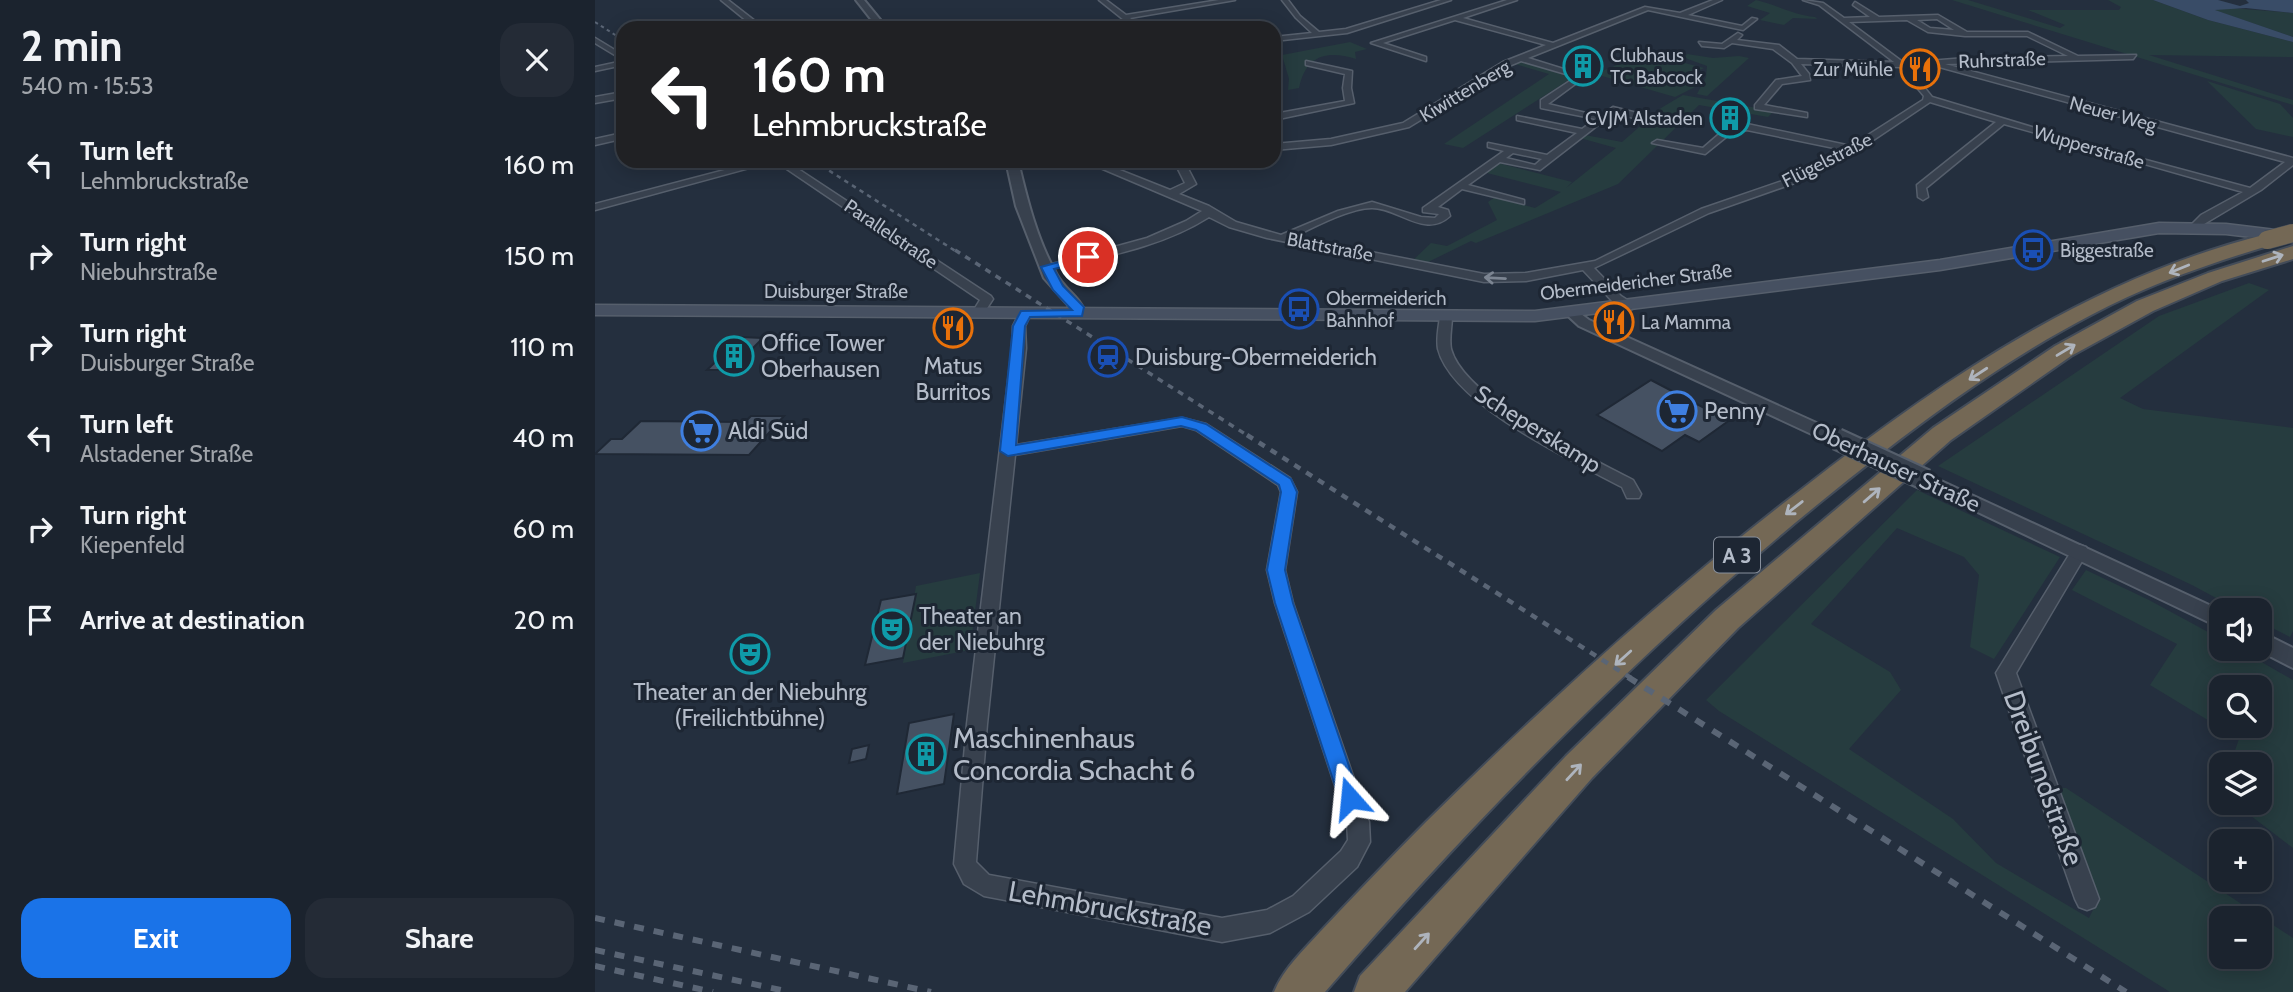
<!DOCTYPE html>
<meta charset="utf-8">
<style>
:root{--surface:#1b232e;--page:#242b36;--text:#f1f3f6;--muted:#a0a4aa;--line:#39404a;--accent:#1a73e8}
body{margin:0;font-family:Cabin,sans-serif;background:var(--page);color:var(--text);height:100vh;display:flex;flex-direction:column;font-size:26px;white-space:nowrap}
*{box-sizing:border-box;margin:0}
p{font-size:23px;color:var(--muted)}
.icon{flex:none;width:38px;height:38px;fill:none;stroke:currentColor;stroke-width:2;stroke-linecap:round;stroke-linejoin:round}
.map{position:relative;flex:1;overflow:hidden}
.details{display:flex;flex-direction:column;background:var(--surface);width:595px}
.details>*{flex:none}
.top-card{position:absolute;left:21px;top:21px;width:665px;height:147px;border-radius:21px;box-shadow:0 4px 18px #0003,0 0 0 2px var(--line);background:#202124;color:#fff;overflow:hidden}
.tools{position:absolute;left:1614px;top:598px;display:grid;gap:14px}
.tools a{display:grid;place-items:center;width:63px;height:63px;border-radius:14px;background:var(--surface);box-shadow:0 4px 18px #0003,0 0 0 2px var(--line);font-size:35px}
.pin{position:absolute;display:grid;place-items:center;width:60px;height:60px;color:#fff;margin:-30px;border:4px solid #fff;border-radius:50%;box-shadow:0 2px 7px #0007}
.me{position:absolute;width:77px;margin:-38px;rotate:342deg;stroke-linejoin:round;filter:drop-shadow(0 0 5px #0008)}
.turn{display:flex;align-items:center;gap:24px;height:147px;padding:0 21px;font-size:32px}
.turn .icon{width:91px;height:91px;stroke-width:2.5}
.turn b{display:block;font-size:49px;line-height:60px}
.round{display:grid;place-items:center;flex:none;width:74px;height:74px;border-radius:21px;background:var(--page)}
.head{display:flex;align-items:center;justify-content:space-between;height:119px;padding:0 21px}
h1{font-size:42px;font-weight:800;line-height:52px}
.cta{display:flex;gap:14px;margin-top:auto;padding:14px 21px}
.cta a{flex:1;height:80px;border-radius:21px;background:var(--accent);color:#fff;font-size:28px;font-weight:800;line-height:80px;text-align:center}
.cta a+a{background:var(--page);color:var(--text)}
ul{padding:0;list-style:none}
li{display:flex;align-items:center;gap:21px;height:91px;padding:0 21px}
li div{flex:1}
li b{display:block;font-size:26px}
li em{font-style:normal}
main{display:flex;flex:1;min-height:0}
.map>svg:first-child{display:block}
</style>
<main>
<section class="details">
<div class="head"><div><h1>2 min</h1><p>540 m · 15:53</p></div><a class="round"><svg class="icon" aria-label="close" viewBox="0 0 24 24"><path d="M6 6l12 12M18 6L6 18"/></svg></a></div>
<ul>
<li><svg class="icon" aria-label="left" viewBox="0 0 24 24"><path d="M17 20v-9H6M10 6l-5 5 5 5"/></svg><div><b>Turn left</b><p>Lehmbruckstraße</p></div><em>160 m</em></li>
<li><svg class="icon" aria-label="right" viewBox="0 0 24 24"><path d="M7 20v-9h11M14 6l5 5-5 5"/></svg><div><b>Turn right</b><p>Niebuhrstraße</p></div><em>150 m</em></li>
<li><svg class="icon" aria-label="right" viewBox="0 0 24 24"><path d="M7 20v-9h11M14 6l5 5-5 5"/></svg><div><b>Turn right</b><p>Duisburger Straße</p></div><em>110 m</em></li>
<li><svg class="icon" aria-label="left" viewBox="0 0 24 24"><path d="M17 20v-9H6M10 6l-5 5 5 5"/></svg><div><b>Turn left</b><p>Alstadener Straße</p></div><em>40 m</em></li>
<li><svg class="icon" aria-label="right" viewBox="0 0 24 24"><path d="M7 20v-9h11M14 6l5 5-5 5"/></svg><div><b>Turn right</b><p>Kiepenfeld</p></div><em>60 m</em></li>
<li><svg class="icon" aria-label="arrive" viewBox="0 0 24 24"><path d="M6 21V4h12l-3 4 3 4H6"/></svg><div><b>Arrive at destination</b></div><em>20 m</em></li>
</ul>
<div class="cta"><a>Exit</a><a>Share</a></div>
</section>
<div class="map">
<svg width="1698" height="992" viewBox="0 0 1698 992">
<rect width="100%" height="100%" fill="#242f3e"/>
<path fill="#263c3f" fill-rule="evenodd" d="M1161,0C1182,5 1199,15 1220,17L1222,19L1198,18L1189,25L1165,20L1175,13L1152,6Z
M1357,0H1373L1465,28L1470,25L1433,10H1524L1526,7L1513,0H1558L1613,20L1698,42V57L1554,55L1698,100V105Z
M1635,8L1698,13V37L1619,10Z
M755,42L772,49L760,52L761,59C732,50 711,55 704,88L693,90L694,79L687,55Z
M1051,53L1109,68L1087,79L1106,84L1080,97L1000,74Z
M1092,54L1118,58L1144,56L1154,58L1112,96L1102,94L1111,77L1112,66L1090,58Z
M928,61L980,76L868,148L849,144L954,74L920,64Z
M1612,81L1685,104L1698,118V137L1661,129Z
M1088,95L1179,111L1173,117L1104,105L1023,184L881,243L876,241L827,265L815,263L836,243L852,246L902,220L893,202L900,197L940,208L966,192L888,172L903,163L977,182L971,188L1021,148L985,138L990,135L1027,142L1066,108Z
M1654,283L1674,290L1525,398L1548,409L1698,428V631L1695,637L1664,621V611H1645L1597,585L1343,466L1564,316Z
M1322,490L1465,557L1399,659L1375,647L1384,575L1369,557L1302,528L1216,624L1295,672L1306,690L1254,749L1358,819L1401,863L1494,918L1502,902L1462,788H1471L1698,938V992H1575L1124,711L1111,700ZM1626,919H1664V957H1626Z
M1491,570L1554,600L1626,639V649H1644L1698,680V848L1639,803H1664V765H1635L1644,739L1555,685L1582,644L1477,590ZM1626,688H1664V726H1626Z
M385,573L375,650L308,663L321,586Z"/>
<path fill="#394c67" d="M1558,0H1623L1645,6L1654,3L1651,0H1698V13L1651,8L1620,10L1698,37V42L1613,20Z"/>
<path fill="#455162" stroke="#1f2835" stroke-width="2" d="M146,337L168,338L136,370H112Z
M1056,380L1117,412L1122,408L1139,417L1104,442L1090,435L1067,451L1002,415Z
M156,416H189L154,455L0,454L16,439H27L46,421L150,422Z
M321,594L308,658L270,665L286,600Z
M359,714L349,784L302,794L314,723Z
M274,745L271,759L254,763L257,749Z"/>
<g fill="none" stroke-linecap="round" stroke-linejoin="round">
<g stroke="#565f6c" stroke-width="3">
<path id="minor" d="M126,0H133L169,28L157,25L127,28L153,22Z
M504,0H511L531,15L624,0H640L535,18L548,28H539Z
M687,0H693L705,16L724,32L751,29L846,0H856L752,33L679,41V37L717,33L701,18Z
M912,0H922L868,18L958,43L1050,7L1085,13L1118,0H1127L1093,15L1147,26L1157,18L1162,19L1148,30L1053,10L933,58L991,76L953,104L1012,118L945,170L905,162L873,185L929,200V204L867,189L843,207L853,210L855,216C830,239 804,208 777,208C755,208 719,227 699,237L889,274L931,273L1000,261L1106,209L1205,175L1249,150L1152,130L1136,133L1110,154L1057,143L1062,140L1108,148L1130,129L1152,124L1256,146L1328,100L1329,96L1305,67L1206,64L1214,74L1215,80L1187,84L1169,105L1212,113V117L1160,109V105L1181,80L1207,76L1197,63L1178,49L1137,43L1129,48L1107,46L1104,42L1127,44L1143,33L1147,35L1142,40L1184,45L1202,59L1299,62L1224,5L1208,0L1228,3L1249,18L1275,17L1258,5L1260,2L1284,17L1343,15L1372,32H1433L1483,56L1541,55L1538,59L1350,64L1698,158V165L1666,190L1599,230L1594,227L1606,215L1648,192L1409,124L1331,188L1333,197L1328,200L1323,197L1322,185L1401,122L1335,102L1265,149L1211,179L1114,213L999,268L1026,296L1037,303V309L1033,310L1018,302L988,270L931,281L889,282L672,238L634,227L614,217C565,248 507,257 452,270L446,267L552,238L591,221L607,211L489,161H502L575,190L590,183L579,161H589L601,184L584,194L614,206L641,222L686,235L743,211L777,202L826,217L840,218L844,214L828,212V208L909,151L893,147V143L952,155L982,133L922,120V116L987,129L1001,119L946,108V100L981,77L926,61L914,66L814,127L736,145L679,150V144L736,139L808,123L908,62L951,45L860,20L788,43L831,57V61L776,43ZM1342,19L1359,30L1335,28L1322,20ZM1312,20L1333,32L1370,36H1432L1473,56L1371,58L1309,63L1254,22ZM1337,65L1690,162L1655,188L1510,149L1337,97L1313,67ZM918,153L947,159L940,165L911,158Z
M0,38L28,55V60L0,43Z
M28,61V65L0,71V67Z
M711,61L757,71L756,88L759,103L679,120V114L750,101L748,88L750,74L711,65Z
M28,92V98L0,103V97Z
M1018,107L1042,113L1043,115L1039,118L1015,112L1014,110Z
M23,134L28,137L26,139L0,145V139Z
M164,161H180L0,210V204Z
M180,161H191L396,296L398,299L387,316L383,317L377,313L385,300Z
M430,309L436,313L430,326L431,348L421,445L587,418L611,424L695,478L702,492L690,570L698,603L774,822L775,842L762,867L714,912L675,933L627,942L389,896L369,884L359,864L372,724L417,348L418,326L426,310ZM587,426L601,430L683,485L686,492L672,570L680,603L752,822L753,840L746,851L698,896L672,910L627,918L394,875L381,862L392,724L420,455Z
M851,312L857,316C857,326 854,338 856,349C870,400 993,456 1038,480L1046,494L1044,498H1032L1027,487C978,461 857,405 843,349C841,338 844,326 845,316Z
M1485,545L1491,547L1493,551L1421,673L1504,899L1500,907L1492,910L1484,907L1480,899L1401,673L1479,547Z"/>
</g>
<g stroke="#565f6c" stroke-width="4">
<path id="tertiary" d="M261,0H269L292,28H283Z
M411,161H423C432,199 442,240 462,275C470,290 485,297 491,314L488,317H478L473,305L449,278L421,206Z
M978,308L994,320L1248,435L1251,439L1248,443H1236L984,326L970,313Z
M1331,474L1627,611L1626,628L1324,484L1322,480L1324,476Z
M1664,631L1698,648V668L1661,649H1664Z"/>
</g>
<g stroke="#565f6c" stroke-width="3">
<path id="secondary" d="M1564,223L1631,224L1698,232V242L1631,234L1564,233L1345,270L940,321L0,315V305L940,311L1345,260Z"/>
</g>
<g stroke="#434c59" stroke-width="4">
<path id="motorway" d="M1672,234L1682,240L1679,244C1616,263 1554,284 1496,315C1400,365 1312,432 1228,500C1046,648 884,815 730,992H679C689,968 708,951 725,932C760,895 795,858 831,822C950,704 1074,591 1207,489C1348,379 1496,278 1672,234Z
M1698,246V259L1627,281L1558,311L1476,356L1356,440L1143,628L997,778L810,992H759L765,976L971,756L1121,610L1338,428L1460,346L1542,301L1613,273Z"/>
</g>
<use href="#minor" fill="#38414e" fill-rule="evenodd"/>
<use href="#tertiary" fill="#38414e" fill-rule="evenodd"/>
<use href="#secondary" fill="#465061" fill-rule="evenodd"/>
<use href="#motorway" fill="#746855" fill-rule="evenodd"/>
<path stroke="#5a6575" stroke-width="2" stroke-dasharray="3.5 3.5" stroke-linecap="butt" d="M0,22L28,40"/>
<path stroke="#5a6575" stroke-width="2.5" stroke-dasharray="4.5 4.5" stroke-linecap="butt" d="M219,161L362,252"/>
<path stroke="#5a6575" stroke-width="3.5" stroke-dasharray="6 6" stroke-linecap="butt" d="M360,250L655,437"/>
<path stroke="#5a6575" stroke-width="4.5" stroke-dasharray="7 7" stroke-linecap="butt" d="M652,435L1036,678"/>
<path stroke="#5a6575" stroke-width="6" stroke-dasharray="10 10" stroke-linecap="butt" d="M1033,677L1531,992
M0,918L336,992
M0,950L195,992
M0,966L118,992"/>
<g stroke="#565f6c" stroke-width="24" stroke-linecap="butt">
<path id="tertiary-bridge" d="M1242,439L1331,480"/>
</g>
<g stroke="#434c59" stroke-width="19" stroke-linecap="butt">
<path id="motorway-bridge" d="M1672,240L1698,233"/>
</g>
<use href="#tertiary-bridge" stroke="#38414e" stroke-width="20"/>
<use href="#motorway-bridge" stroke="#746855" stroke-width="18"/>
</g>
<defs><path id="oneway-shaft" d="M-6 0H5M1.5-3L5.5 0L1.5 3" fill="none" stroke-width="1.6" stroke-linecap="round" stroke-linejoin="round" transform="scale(1.75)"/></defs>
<g stroke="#aeb4bd">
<use href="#oneway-shaft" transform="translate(1678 258) rotate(-18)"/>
<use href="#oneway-shaft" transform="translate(1584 269) rotate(158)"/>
<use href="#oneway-shaft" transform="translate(1471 350) rotate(-31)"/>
<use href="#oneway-shaft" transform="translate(1383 374) rotate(147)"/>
<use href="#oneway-shaft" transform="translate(1277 495) rotate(-41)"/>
<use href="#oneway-shaft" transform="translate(1199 508) rotate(142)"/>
<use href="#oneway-shaft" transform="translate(1028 658) rotate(138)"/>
<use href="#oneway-shaft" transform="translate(979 772) rotate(-47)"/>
<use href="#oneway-shaft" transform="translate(827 941) rotate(-48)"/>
</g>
<use stroke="#7c8592" href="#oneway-shaft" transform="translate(900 278) rotate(-177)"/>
<path fill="#1a73e8" stroke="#114b97" stroke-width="2" d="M493,254L497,255V260L459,269L468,286L489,307L487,316L435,317L430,326L421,445L587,417L611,424L696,479L702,492L690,570L698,603L765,798L762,805L755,808L747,805L744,798L680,603L672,570L686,492L684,485L601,430L586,426L413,456L405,451L418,326L426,311L477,310L458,290L446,267Z"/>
<defs>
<g id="building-ring" transform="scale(2.0125)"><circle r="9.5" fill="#1d2633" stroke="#0f9aa8" stroke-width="1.5"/><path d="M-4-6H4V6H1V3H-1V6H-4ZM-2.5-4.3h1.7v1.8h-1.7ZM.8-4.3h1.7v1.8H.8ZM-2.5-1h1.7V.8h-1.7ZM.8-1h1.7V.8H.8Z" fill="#0f9aa8"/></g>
<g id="restaurant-ring" transform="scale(2.0125)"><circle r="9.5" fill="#1d2633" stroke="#e8710a" stroke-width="1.5"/><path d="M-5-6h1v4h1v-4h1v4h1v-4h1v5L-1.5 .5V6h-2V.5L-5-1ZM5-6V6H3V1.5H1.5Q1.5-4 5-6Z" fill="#e8710a"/></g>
<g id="bus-ring" transform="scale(2.0125)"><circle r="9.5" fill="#1d2633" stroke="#1a4fb4" stroke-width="1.5"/><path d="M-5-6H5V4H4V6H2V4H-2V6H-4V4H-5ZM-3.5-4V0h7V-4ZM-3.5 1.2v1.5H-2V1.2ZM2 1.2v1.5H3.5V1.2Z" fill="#1a4fb4"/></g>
<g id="station-ring" transform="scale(2.0125)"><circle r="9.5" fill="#1d2633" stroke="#1a4fb4" stroke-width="1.5"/><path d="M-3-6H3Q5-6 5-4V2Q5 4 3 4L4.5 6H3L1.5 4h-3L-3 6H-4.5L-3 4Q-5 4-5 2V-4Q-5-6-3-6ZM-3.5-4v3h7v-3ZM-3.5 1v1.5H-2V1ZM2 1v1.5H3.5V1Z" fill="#1a4fb4"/></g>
<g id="supermarket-ring" transform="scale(2.0125)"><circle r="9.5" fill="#1d2633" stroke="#3f7fe0" stroke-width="1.5"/><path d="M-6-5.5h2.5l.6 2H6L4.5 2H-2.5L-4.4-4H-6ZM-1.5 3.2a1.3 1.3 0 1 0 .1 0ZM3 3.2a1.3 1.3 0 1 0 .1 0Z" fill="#3f7fe0"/></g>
<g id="theatre-ring" transform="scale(2.0125)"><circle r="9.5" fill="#1d2633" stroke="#0f9aa8" stroke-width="1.5"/><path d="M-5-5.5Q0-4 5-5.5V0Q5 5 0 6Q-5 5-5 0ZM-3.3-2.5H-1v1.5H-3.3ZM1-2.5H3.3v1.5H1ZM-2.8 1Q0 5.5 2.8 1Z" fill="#0f9aa8"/></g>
</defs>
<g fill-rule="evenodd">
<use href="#building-ring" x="988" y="66"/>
<use href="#restaurant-ring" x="1325" y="69"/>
<use href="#building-ring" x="1135" y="118"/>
<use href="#bus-ring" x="1438" y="250"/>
<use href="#bus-ring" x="704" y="309"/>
<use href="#restaurant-ring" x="1019" y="322"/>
<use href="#restaurant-ring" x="358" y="328"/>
<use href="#building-ring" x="139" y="356"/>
<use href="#station-ring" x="513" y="357"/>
<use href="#supermarket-ring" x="1082" y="411"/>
<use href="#supermarket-ring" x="106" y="431"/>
<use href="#theatre-ring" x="297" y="629"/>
<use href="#theatre-ring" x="155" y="654"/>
<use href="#building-ring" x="331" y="754"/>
</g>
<g text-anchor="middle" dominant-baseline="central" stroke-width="6" stroke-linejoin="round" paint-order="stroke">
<g font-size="19" fill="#b4bcc9" stroke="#1d2633" text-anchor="start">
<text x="1015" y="55">Clubhaus<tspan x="1015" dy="22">TC Babcock</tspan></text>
<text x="1298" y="69" text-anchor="end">Zur Mühle</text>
<text x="1108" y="118" text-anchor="end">CVJM Alstaden</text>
<text x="1465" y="250">Biggestraße</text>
<text x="731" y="298">Obermeiderich<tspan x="731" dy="22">Bahnhof</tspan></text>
<text x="1046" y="322">La Mamma</text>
</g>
<g font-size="19" fill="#b4bcc9" stroke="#1d2633">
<text transform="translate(1407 60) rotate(-2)">Ruhrstraße</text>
<text transform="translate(870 91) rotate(-31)">Kiwittenberg</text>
<text transform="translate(1518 114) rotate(15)">Neuer Weg</text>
<text transform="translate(1494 147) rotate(16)">Wupperstraße</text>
<text transform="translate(1232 160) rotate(-27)">Flügelstraße</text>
<text transform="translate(296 234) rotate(34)">Parallelstraße</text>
<text transform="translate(735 247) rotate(11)">Blattstraße</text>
<text transform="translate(1041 282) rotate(-7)">Obermeidericher Straße</text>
<text x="241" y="291">Duisburger Straße</text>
</g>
<rect fill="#1d2633" stroke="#878f9c" stroke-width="2" x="1119" y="537.5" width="46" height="35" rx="5"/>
<g font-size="21" font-weight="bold" fill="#b4bcc9">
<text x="1142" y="555">A 3</text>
</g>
<g font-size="23" fill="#b4bcc9" stroke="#1d2633" text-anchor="start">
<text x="166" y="343">Office Tower<tspan x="166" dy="26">Oberhausen</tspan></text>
<text x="540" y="357">Duisburg-Obermeiderich</text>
<text x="358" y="366" text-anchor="middle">Matus<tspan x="358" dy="26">Burritos</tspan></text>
<text x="1109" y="411">Penny</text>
<text x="133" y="431">Aldi Süd</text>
<text x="324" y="616">Theater an<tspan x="324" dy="26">der Niebuhrg</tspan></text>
<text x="155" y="692" text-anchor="middle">Theater an der Niebuhrg<tspan x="155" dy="26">(Freilichtbühne)</tspan></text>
</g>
<g font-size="23" fill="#b4bcc9" stroke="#1d2633">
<text transform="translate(943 429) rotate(32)">Scheperskamp</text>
<text transform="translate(1301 467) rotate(25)">Oberhauser Straße</text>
</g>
<g font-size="28" fill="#b4bcc9" stroke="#1d2633" text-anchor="start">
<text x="358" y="738">Maschinenhaus<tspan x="358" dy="32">Concordia Schacht 6</tspan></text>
</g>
<g font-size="28" fill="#b4bcc9" stroke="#1d2633">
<text transform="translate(1449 778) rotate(70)">Dreibundstraße</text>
<text transform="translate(515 908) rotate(10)">Lehmbruckstraße</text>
</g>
</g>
</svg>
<div class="tools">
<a><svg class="icon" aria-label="sound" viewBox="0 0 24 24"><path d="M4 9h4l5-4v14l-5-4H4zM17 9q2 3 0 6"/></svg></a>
<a><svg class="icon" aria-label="search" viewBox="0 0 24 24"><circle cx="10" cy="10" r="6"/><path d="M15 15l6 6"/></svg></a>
<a><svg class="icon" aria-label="layers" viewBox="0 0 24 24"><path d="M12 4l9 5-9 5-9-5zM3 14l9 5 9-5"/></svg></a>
<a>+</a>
<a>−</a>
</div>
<div class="pin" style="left:493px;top:257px;background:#d93025"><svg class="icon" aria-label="arrive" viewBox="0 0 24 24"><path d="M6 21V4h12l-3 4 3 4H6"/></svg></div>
<svg class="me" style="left:755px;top:798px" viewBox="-20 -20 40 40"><path d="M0-17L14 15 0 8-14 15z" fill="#1a73e8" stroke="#fff" stroke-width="4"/></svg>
<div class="top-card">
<div class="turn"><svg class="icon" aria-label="left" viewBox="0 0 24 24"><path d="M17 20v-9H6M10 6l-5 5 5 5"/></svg><div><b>160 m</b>Lehmbruckstraße</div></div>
</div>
</div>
</main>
